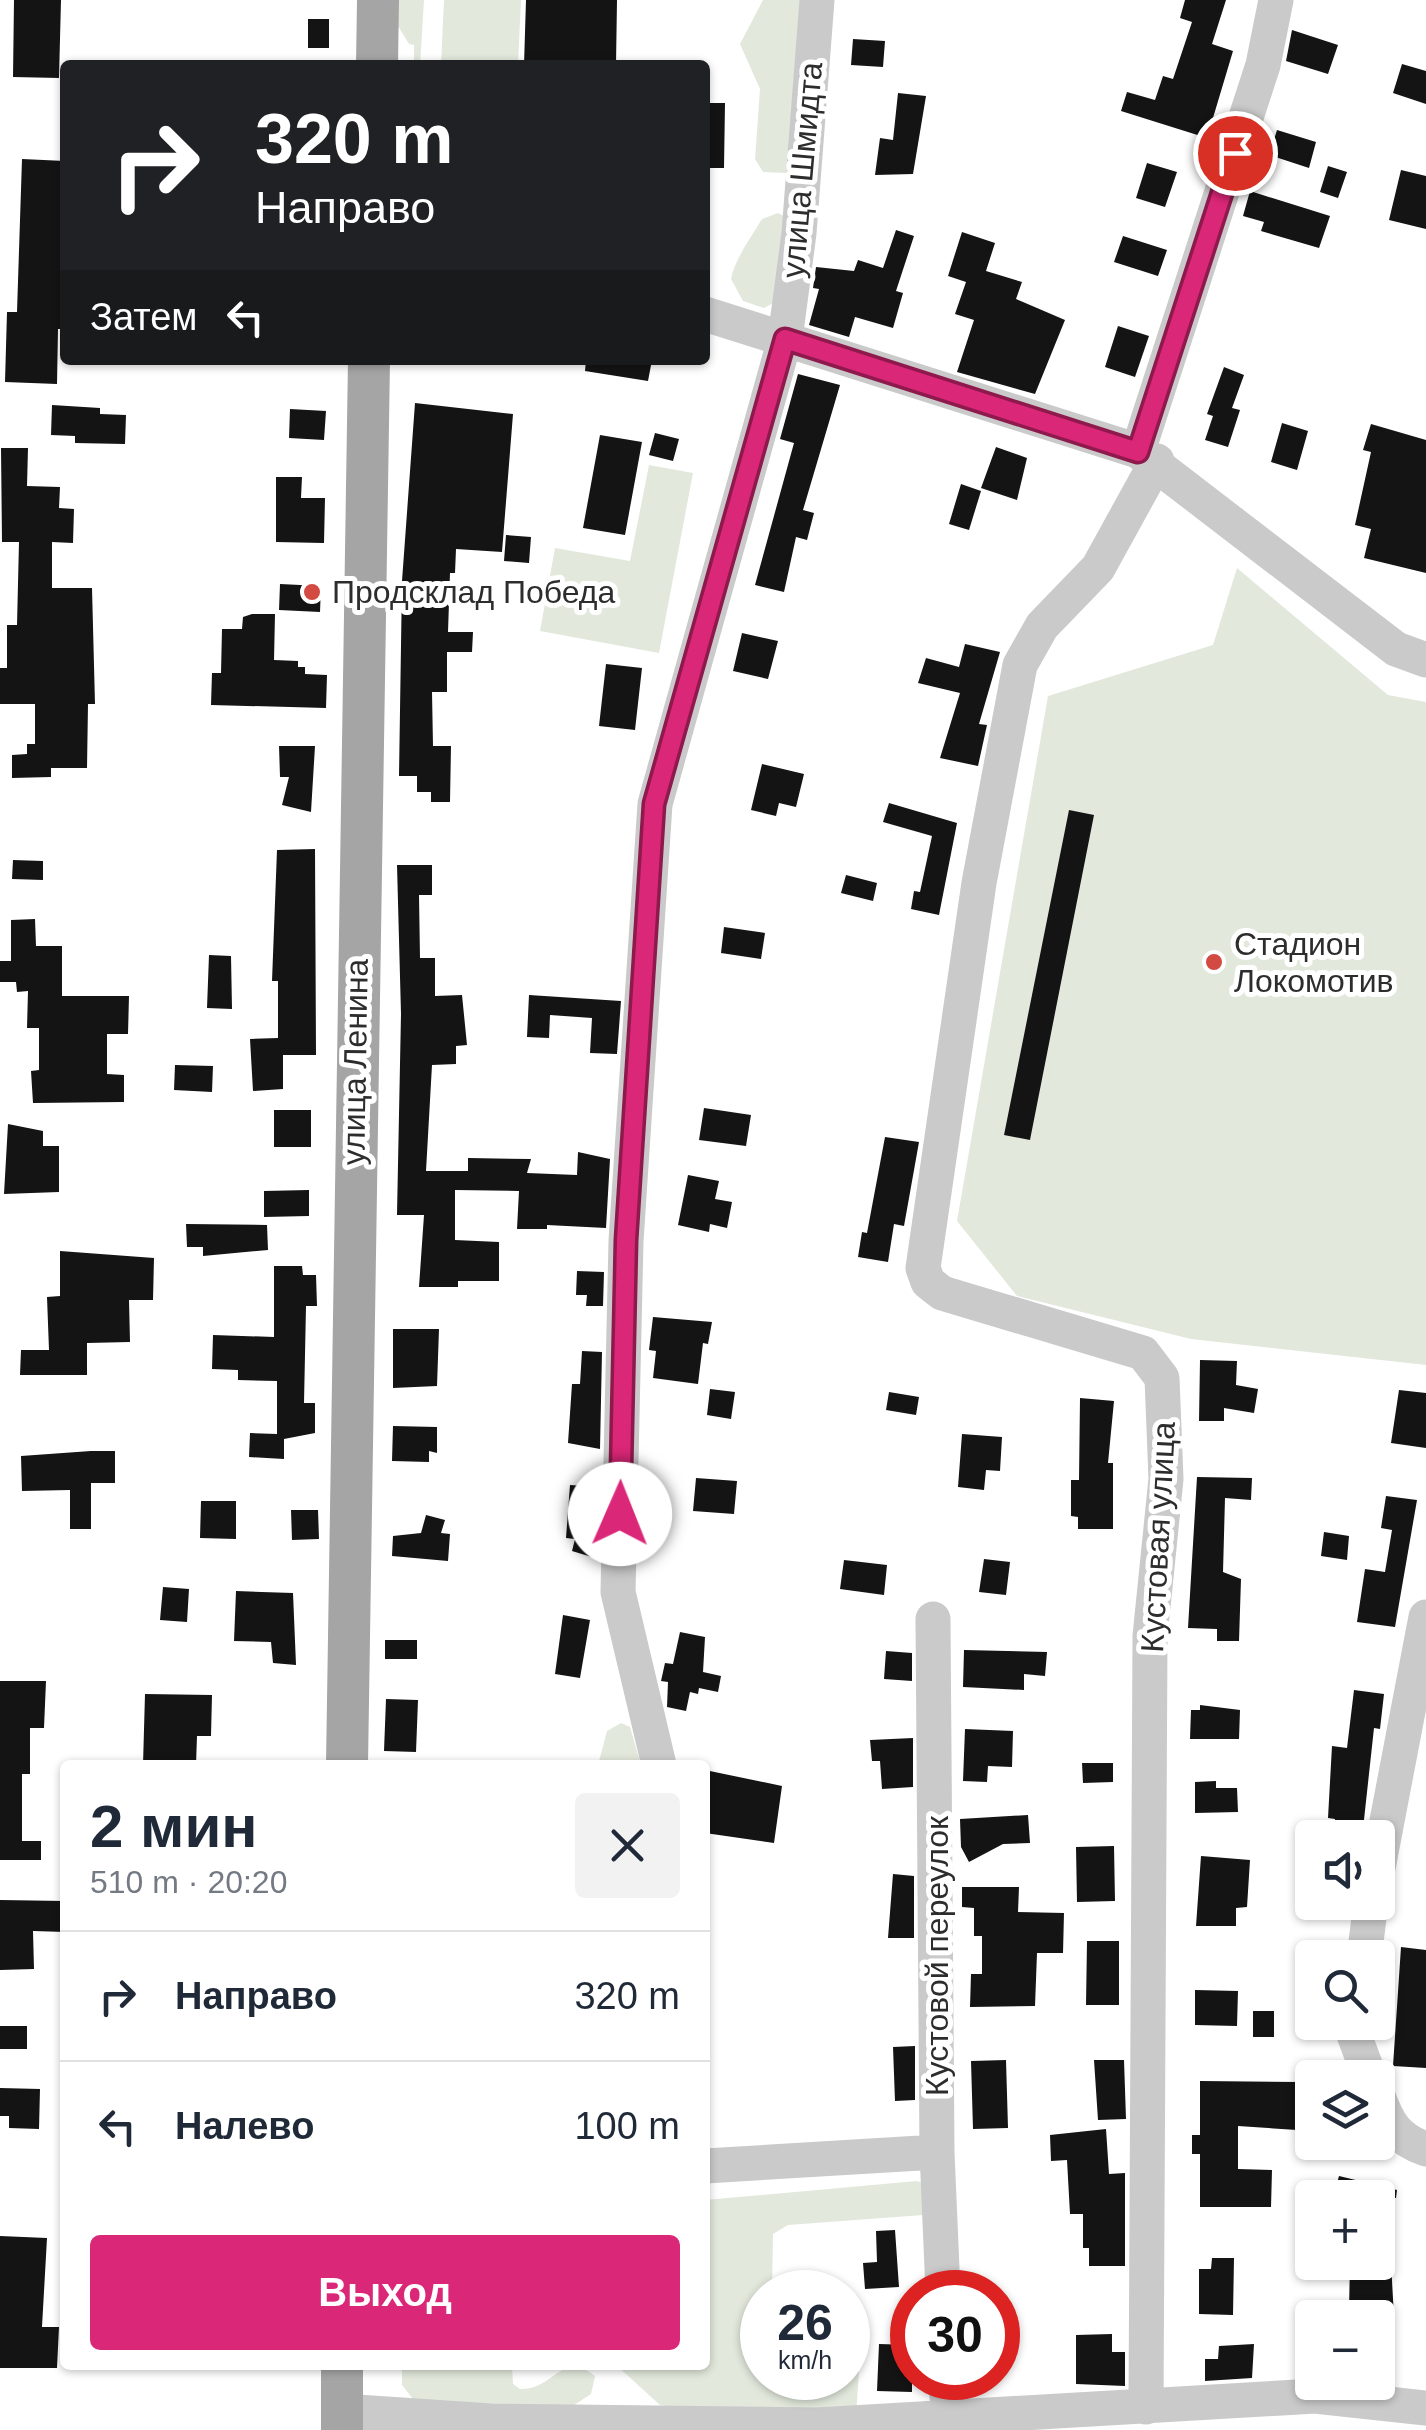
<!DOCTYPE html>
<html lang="ru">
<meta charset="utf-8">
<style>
:root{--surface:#fff;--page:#f2f2f3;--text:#1f2937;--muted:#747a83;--line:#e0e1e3;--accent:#db2777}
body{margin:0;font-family:Arial,sans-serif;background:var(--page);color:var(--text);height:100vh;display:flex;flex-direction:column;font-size:38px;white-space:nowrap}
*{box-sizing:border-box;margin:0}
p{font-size:32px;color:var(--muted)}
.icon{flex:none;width:55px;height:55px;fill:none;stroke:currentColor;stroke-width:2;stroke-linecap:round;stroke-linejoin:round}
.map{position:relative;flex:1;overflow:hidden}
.side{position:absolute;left:60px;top:1760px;width:650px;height:610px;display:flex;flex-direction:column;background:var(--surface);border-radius:10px;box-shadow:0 2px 8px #0004}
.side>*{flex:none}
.hud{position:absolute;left:60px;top:60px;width:650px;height:305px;border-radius:10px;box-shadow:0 2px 8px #0004;background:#202124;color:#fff;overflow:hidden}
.tools{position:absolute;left:1295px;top:1820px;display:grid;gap:20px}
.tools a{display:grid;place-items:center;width:100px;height:100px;border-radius:10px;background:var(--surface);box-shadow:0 2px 8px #0004;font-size:50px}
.speed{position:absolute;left:740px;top:2270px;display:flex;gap:20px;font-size:50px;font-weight:700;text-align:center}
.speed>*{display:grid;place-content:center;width:130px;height:130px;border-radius:50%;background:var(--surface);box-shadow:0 2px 8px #0004;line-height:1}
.speed small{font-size:25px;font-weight:400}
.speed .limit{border:15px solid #d22;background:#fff;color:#111}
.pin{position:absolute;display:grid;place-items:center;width:85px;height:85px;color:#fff;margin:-42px;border:5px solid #fff;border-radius:50%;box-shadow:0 2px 10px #0007}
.me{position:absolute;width:110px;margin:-55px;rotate:1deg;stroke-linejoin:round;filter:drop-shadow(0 0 8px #0008)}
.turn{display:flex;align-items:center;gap:35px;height:210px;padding:0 30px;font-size:45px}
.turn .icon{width:130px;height:130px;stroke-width:2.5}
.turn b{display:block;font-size:70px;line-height:85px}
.then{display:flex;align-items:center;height:95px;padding:0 30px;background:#0003;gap:20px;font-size:38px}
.round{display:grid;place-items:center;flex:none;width:105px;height:105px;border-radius:10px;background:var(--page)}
.summary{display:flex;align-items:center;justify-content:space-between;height:170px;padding:0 30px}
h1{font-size:60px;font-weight:800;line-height:75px}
.action{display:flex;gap:20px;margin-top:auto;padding:20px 30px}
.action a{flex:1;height:115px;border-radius:10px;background:var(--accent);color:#fff;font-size:40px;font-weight:800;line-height:115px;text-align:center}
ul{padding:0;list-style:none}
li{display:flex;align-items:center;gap:30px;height:130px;padding:0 30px;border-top:2px solid var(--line)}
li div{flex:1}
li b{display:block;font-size:38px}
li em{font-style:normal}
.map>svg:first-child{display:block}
</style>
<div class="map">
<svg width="1426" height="2430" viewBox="0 0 1426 2430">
<rect width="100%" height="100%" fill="#fff"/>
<path fill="#e2e9dc" d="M395,0H424L420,65H414V45L409,44L395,21Z
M444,0H521L518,65H441Z
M763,0H811L786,173L763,172L755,159L760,89L740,44Z
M778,213L784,216L777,301L764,308L743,301L731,279C735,259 751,237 762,219Z
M649,465L693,473L659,653L540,631L555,548L630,561Z
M1237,568L1388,695L1426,702V1365L1191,1339L1017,1296L957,1221L1048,696L1213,645Z
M621,1723L630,1727L641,1765H598L607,1731Z
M917,2181L925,2184L923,2215L788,2225L773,2234L772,2292H762V2378H848V2321H854L862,2330L856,2415L688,2410L660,2405L616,2365H705V2200Z
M402,2365H512L513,2384L520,2389C555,2390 561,2349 595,2376L591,2394L568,2409L413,2399L402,2385Z"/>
<path fill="#141414" d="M14,0H61L59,78L13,77Z
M526,0H617L616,65H524Z
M1185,0H1226L1212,44L1233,51L1207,138L1121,111L1127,92L1155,100L1163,76L1173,79L1192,22L1180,18Z
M308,19H329V48H308Z
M1292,30L1338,45L1328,74L1286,61Z
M853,39L885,41L883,67L851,65Z
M1402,64L1426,71V104L1393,93Z
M898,93L926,96L913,174L875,175L880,138L893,140Z
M705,103H725L724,168H705Z
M1277,130L1316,142L1309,168L1269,155Z
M22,159L65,161L64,329H58L57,384L5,382L7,312H17Z
M1147,163L1177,172L1165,207L1136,198Z
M1328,166L1347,172L1338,198L1320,192Z
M1401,170L1426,176V229L1389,220Z
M1250,191L1330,216L1319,248L1261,231L1264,222L1243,216Z
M896,230L914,236L896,291L903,293L893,328L855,317L849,337L809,325L819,289L813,288L816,267L854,271L858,260L883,268Z
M962,232L995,243L986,271L1022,282L1016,299L1065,320L1035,394L957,372L974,320L955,314L966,282L948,276Z
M1123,236L1167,250L1158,276L1114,262Z
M1118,326L1149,336L1135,377L1105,367Z
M586,360H652L648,381L585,371Z
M1224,367L1244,375L1232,408L1240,410L1228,447L1205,440L1213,416L1207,414Z
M798,374L840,385L803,510L814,513L807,540L796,537L784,592L755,585L794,443L780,439Z
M415,403L513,414L502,552L456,549L455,573H450L448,632H473L472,652H447V692H432L433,746H451L450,802H431V792H417V776H399L402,581Z
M52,405L100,408V414L126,415L125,444L75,443V436L51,435Z
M290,409L326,411L324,440L289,438Z
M1282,423L1308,431L1297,470L1271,462Z
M1371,424L1426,440V573L1364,558L1371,529L1355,525L1371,452L1363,450Z
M655,433L679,439L673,461L649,455Z
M600,435L642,442L625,535L583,528Z
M996,447L1027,458L1017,500L981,488Z
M1,448H28L27,486L60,487L59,508L74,509L73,543L52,542V588H92L95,704H88L87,768H51V777L12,778V755L27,754V744H35V704H0V668H7V625H17L19,542H2Z
M276,477H302L301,498H325L324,543L276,542Z
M961,484L981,491L969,530L949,524Z
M506,535L531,537L529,563L504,561Z
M280,584L321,586L320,612L279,610Z
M252,614H275L274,660L298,661V667H305V674L327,675L326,708L211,705L212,673H221L222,629H242L243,617Z
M742,633L778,641L768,679L733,671Z
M965,644L1000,652L979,724L987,725L978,766L940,758L960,693L918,683L926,658L959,667Z
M606,664L642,668L635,730L599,726Z
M279,746H315L311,812L282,805L289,777H280Z
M762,764L804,774L796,807L779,803L776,816L751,810Z
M889,803L957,823L939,915L911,909L914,891L920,892L932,836L883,822Z
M1069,810L1094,815L1030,1140L1004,1135Z
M315,849L316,1055H283V1089L253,1091L250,1039L278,1038V981H272L277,850Z
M13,860L43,861V880L12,879Z
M397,865H432V895H419L420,958H435V996L462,995L467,1045L456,1046V1064L432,1065L426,1171H468V1158L531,1159L527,1173L577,1175L578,1152L610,1159L606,1228L547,1225V1229H517L519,1191L455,1190V1240L499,1242V1281H458V1287H419L424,1215H397L401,1014Z
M846,875L877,883L873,901L841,893Z
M35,919L36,946H62V996H129L128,1034H107V1074L124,1075V1102L33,1103L31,1071L39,1070V1028H27L28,991L17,992L16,982H0V961H11V920Z
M724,927L765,933L761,959L721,953Z
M209,955L231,956L232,1009L207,1008Z
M529,995L621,1001L617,1054L590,1053L592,1018L550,1015L549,1038L527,1037Z
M175,1065L213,1066L212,1092L174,1090Z
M704,1108L751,1115L746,1146L699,1140Z
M274,1110H311V1147H274Z
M8,1124L43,1131V1146H59V1192L4,1194Z
M885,1137L919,1142L904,1226L894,1224L888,1262L858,1257L862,1232L867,1233Z
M688,1175L719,1181L715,1199L732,1202L727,1228L710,1224L709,1232L678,1225Z
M309,1190V1216L264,1217V1191Z
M186,1224L267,1225L268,1250L203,1256V1247H187Z
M60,1251L154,1258L153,1300H129L130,1342L87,1343V1375H20L21,1350H49L47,1297L60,1296Z
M274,1266H302L303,1275H316L317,1306H306L304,1403H315V1433L284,1439V1459L249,1457L250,1433L277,1434V1381L238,1380V1370L212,1369L213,1335L274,1337Z
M577,1271L604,1272L603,1306H586L587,1295H576Z
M653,1317L712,1322L708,1344L703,1343L698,1384L653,1378L656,1351L649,1350Z
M393,1329H439L437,1386L393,1388Z
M582,1351L602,1352L600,1449L568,1443L572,1384H580Z
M1200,1360L1237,1361L1236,1385L1258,1389L1254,1413L1224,1408V1421H1199Z
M710,1389L735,1392L731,1419L707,1415Z
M1399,1390L1426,1393V1448L1391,1443Z
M889,1392L919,1397L916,1415L886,1410Z
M1080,1398L1114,1401L1108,1463H1113V1529H1078V1517L1071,1516V1480H1079Z
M393,1426L437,1427V1453L429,1451V1462L392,1461Z
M962,1434L1002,1437L1000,1471L986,1470L984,1490L958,1487Z
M91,1451H115V1483H91V1529H70V1490L22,1491L21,1456Z
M1197,1477L1252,1478L1251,1500L1225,1498L1223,1572L1241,1579L1239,1641H1217V1629L1188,1628Z
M696,1478L737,1481L734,1514L693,1511Z
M570,1485L599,1487L595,1558L572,1551L575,1539L566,1538Z
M1386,1496L1417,1500L1395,1627L1357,1622L1365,1569L1385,1572L1392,1530L1381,1528Z
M201,1501H236V1539L200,1538Z
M291,1510H318L319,1539L292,1540Z
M426,1515L445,1520L441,1533L450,1534L448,1561L392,1556L393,1536L421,1533Z
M1324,1532L1349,1536L1347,1560L1321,1556Z
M984,1559L1010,1562L1006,1595L979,1592Z
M844,1560L887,1565L884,1595L840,1589Z
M163,1587L189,1589L187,1622L160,1620Z
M236,1591L293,1593L296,1665L273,1663L271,1642L234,1641Z
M563,1615L590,1620L580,1678L555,1674Z
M680,1632L705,1637L703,1672L721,1676L718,1692L699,1688L698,1694L690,1692L686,1711L667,1707L668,1682L661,1681L665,1663L673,1664Z
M385,1640H417V1659H385Z
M964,1650L1047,1652L1045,1676L1024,1674V1690L963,1687Z
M886,1651L912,1653V1681L884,1679Z
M0,1681H46L44,1728H30V1774H22V1841H41V1860H0Z
M1354,1690L1384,1694L1380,1729L1374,1728L1362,1838H1333L1335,1819L1328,1818L1332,1746L1347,1748Z
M145,1694L212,1695L211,1736H197L196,1765H143Z
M386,1699L418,1700L416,1752L384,1751Z
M1200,1705L1240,1710L1239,1739H1190L1191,1710H1200Z
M965,1729L1013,1731L1012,1767L988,1766L987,1782L963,1781Z
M913,1738V1787L882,1789L880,1761H872L870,1740Z
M1082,1763H1113V1782L1083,1783Z
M705,1770L782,1786L774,1843L705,1833Z
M1216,1781V1788H1237L1238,1812L1195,1813V1782Z
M1028,1815L1030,1843L1003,1844L969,1862L961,1847L960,1819Z
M1114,1846L1115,1901L1077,1902L1076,1847Z
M1201,1856L1250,1860L1247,1907L1236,1908V1926H1196Z
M893,1874L914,1876V1938H888Z
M962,1887H1019L1018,1912L1064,1913L1063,1953H1037L1035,2006L970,2007L971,1974H982V1936H974V1908L962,1907Z
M0,1900L65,1901V1932L33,1931L34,1969L0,1970Z
M1087,1941H1119V2005H1086Z
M1401,1947L1426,1950V2068L1393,2066Z
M1195,1990L1238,1991L1237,2026L1195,2025Z
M1253,2011H1274V2037H1253Z
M0,2026H27V2049H0Z
M915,2046V2100L895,2101L893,2047Z
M1006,2060L1008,2128L973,2129L971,2061Z
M1094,2060H1124L1126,2119L1098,2120Z
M1200,2081L1300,2082L1297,2130L1238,2126V2169L1272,2170L1271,2207H1200V2154H1192V2135H1200Z
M0,2088L40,2089L39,2129L9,2128V2116H0Z
M1106,2129L1109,2174L1125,2173V2266H1089V2248H1083V2214H1070L1067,2160L1051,2161L1050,2135Z
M1339,2176L1397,2190L1396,2198H1333Z
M895,2230L899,2287L865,2289L863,2263L877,2262L876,2231Z
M0,2236L47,2238L42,2327H59L57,2368H0Z
M1212,2258H1234L1233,2315L1199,2314V2269H1211Z
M1350,2262H1391L1394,2317L1371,2316V2309L1349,2310Z
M1112,2334V2352H1125V2386L1076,2384V2335Z
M879,2344L912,2345V2392L877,2391Z
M1254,2344L1252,2378L1205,2381V2359H1218L1219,2346Z"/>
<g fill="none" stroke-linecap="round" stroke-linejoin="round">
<path stroke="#cacaca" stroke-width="35" d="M705,314L1138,451L1396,649L1426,660
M1138,451L1263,65L1276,0
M933,1619L937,2152L943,2292
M659,1765L618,1592L626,1241L655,804L785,339L799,233L817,0
M1378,1868L1426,1617
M1364,1958L1371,1902
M1355,2022L1353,2032L1370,2078
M1378,2096C1388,2124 1397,2139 1426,2149
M705,2166L937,2152
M946,2378L948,2417
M1146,2407L1150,1636L1166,1479L1162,1378L1143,1353L942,1293L928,1282L923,1268L979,883L1020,665L1042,626L1098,568L1157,461
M342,2411L491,2421L817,2425L1315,2396L1426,2408"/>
<path stroke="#a5a5a5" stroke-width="42" d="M377,65L378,0
M347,1765L369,360
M342,2430V2365"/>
</g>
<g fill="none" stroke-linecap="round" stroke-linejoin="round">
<g stroke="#8e194d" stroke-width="25">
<path id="route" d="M620,1514L626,1240L654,804L785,339L1138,452L1235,153"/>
</g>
<use href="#route" stroke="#db2777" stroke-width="18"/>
</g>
<g fill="#d24a42" stroke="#fff" stroke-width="4">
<circle cx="312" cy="592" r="10"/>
<circle cx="1214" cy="962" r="10"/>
</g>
<g text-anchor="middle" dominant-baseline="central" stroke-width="10" stroke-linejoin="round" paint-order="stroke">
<g font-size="32" fill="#2d2d2d" stroke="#fff">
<text transform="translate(802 170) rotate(-85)">улица Шмидта</text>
<text transform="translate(355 1062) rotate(-89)">улица Ленина</text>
<text transform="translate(1158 1537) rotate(-87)">Кустовая улица</text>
<text transform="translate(937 1956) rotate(-90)">Кустовой переулок</text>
</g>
<g font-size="32" fill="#2d2d2d" stroke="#fff" text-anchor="start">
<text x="332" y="592">Продсклад Победа</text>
<text x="1234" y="944">Стадион<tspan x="1234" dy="37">Локомотив</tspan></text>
</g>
</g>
</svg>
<div class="tools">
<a><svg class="icon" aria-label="sound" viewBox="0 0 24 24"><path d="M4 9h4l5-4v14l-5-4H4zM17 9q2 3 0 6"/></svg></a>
<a><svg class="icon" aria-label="search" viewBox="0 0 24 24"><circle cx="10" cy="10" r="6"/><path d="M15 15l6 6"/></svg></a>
<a><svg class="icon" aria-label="layers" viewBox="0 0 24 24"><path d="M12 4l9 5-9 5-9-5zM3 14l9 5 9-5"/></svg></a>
<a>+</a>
<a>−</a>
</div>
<div class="speed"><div>26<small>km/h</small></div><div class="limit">30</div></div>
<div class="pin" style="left:1235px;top:153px;background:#d93025"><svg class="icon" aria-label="arrive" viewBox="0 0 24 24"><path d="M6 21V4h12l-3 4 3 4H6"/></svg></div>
<svg class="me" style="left:620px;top:1514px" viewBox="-20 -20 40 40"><circle r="19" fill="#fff"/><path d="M0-13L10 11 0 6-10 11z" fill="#db2777"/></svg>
<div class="hud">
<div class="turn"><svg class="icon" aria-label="right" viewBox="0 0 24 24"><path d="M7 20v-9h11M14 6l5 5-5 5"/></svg><div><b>320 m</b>Направо</div></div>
<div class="then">Затем<svg class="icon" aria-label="left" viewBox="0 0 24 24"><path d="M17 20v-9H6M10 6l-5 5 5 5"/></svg></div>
</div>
<section class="side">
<div class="summary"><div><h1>2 мин</h1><p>510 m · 20:20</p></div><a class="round"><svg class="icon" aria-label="close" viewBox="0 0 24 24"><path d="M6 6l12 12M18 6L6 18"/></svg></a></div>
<ul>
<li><svg class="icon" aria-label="right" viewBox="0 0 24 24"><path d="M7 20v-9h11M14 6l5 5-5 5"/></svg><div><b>Направо</b></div><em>320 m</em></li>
<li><svg class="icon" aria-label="left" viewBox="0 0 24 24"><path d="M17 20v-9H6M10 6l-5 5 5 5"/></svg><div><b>Налево</b></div><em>100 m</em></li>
</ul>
<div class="action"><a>Выход</a></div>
</section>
</div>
